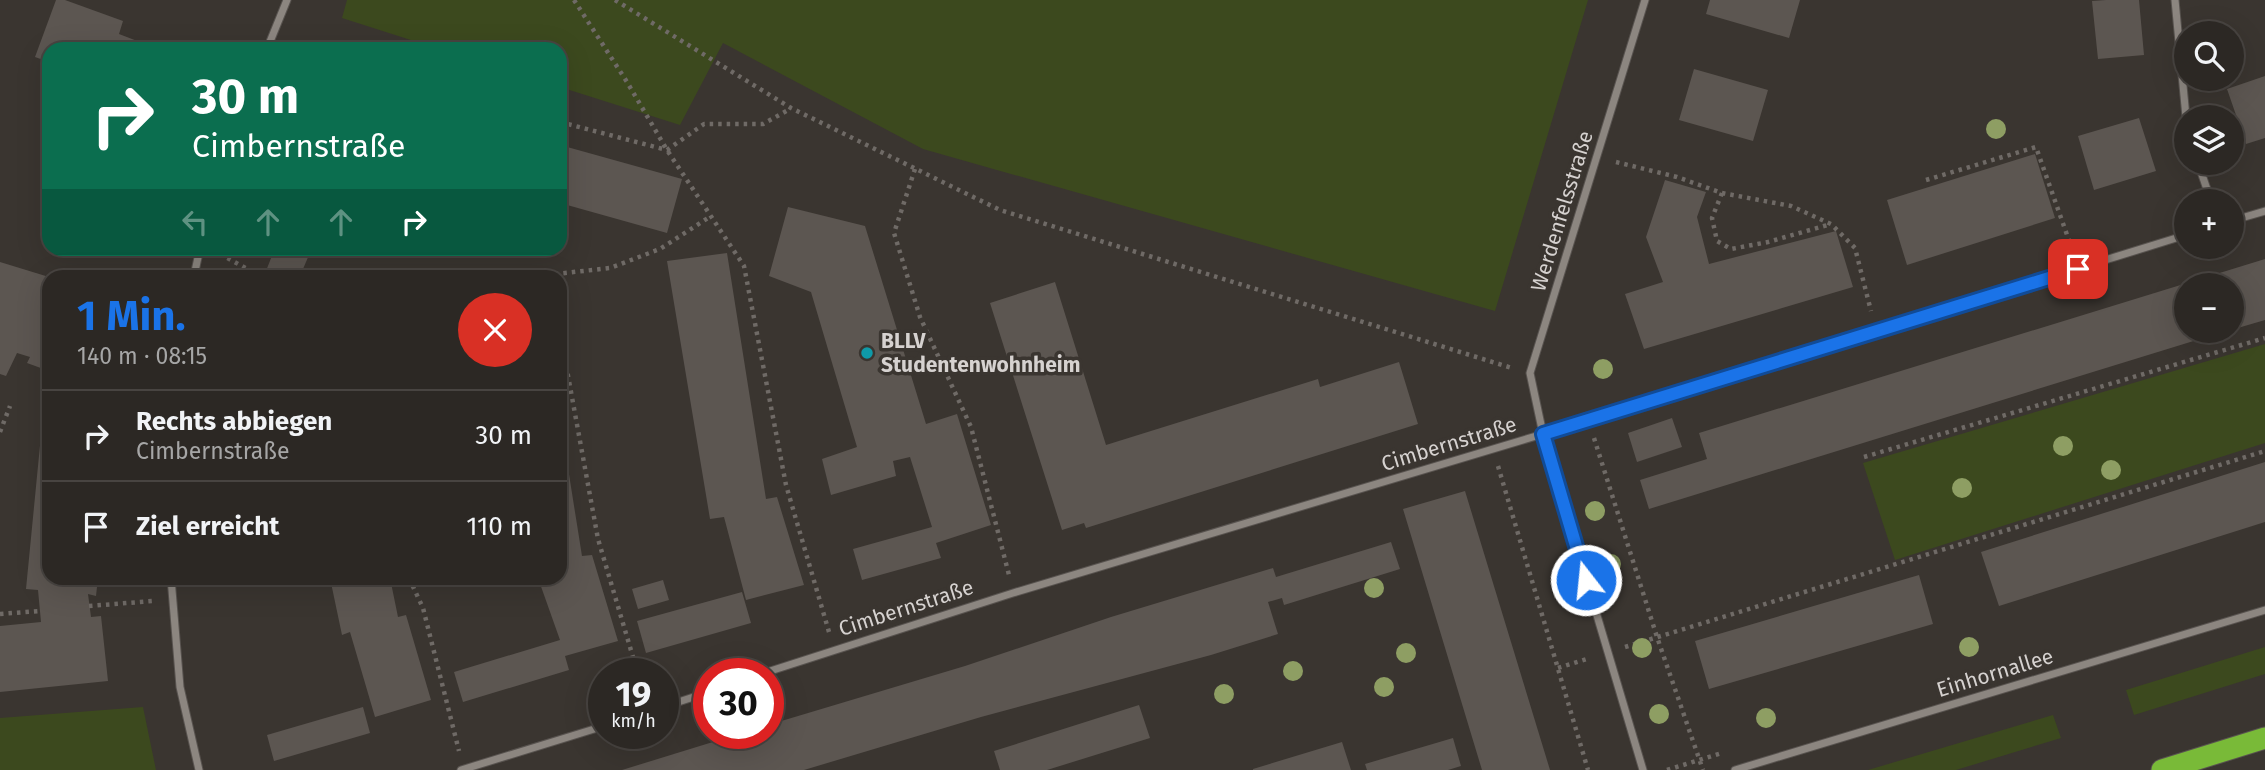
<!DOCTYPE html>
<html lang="de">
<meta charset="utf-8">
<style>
:root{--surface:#2c2824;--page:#383431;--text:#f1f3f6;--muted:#a6a6a6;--line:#484441;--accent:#1a73e8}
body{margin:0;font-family:"Fira Sans",sans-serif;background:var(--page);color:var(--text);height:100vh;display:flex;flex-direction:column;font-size:26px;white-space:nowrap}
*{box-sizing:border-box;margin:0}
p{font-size:23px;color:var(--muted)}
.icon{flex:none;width:38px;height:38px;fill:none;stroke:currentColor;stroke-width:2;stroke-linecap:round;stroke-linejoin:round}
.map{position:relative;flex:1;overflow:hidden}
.details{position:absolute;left:42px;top:270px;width:525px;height:315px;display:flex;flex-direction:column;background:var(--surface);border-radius:21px;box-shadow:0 7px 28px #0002,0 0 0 2px var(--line)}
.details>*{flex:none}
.top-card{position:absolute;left:42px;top:42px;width:525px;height:214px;border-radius:21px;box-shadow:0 7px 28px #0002,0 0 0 2px var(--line);background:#0b6e4f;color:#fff;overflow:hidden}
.tools{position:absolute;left:2174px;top:21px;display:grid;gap:14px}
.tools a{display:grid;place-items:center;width:70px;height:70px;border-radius:50%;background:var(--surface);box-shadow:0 7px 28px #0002,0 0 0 2px var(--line);font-size:35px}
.speed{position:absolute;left:588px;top:658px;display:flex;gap:14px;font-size:35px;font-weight:700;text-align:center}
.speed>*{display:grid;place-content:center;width:91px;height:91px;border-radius:50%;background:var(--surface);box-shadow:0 7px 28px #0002,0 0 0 2px var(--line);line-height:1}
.speed small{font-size:18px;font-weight:400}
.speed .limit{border:10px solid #d22;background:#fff;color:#111}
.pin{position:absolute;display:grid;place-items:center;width:60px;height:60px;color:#fff;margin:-30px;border-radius:14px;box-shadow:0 4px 10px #0006}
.me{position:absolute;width:77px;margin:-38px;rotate:344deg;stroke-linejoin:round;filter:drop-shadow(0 0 5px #0008)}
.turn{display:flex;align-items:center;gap:24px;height:147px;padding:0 35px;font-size:32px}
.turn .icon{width:91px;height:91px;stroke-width:2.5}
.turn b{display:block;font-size:49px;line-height:60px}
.lanes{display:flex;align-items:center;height:66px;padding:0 35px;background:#0003;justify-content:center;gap:35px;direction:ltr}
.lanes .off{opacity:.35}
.round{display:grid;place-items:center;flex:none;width:74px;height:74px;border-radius:37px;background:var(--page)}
.head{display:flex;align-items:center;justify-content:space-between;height:119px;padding:0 35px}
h1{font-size:42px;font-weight:700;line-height:52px;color:var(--accent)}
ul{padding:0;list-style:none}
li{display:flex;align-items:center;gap:21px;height:91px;padding:0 35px;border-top:2px solid var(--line)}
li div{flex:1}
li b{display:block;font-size:26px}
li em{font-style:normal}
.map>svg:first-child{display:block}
</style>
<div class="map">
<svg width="2265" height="770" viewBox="0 0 2265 770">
<rect width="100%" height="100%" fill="#3a3530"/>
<path fill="#3c491e" d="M347,0H1588L1495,311L923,149L723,43L680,125L560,87V49H439L342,18Z
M2265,344V443L1895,560L1863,463Z
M2265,647V674L2134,715L2126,690Z
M143,707L156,770H0V718Z
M2053,715L2061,738L1956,770H1868Z"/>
<path fill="#5c5651" d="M56,0H65L123,21L119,34L158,49H49V62L35,57Z
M1710,0H1800L1789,38L1706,14Z
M2106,0H2139L2144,55L2098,59L2092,1Z
M1694,69L1768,90L1753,141L1679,120Z
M2265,76V138L2246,144L2227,89Z
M2139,118L2156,171L2094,190L2078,136Z
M560,145L682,179L667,233L560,203Z
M2035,154L2055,218L1907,265L1887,200Z
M1665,180L1706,192L1697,217L1709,264L1836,231L1853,287L1644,349L1625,294L1663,282L1646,237Z
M788,207L865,226L926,424L957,414L991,525L936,543L941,558L862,580L853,549L932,527L910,457L893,461L896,476L831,495L822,459L857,447L811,292L769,276Z
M275,248H312L300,276H279L266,271Z
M727,253L766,499L777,497L804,585L746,600L724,517L710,519L667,261Z
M2265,259V320L2231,330V285H2186V331H2226L1649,509L1640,480L1707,459L1699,433Z
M0,262L49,277V371L27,363L30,357L17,353L6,376L0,374Z
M1055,282L1106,445L1318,379L1320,387L1399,362L1418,424L1086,528L1084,523L1062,530L990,303Z
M47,374L49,375V578H98L96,596L88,594L91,617L101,616L108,681L0,692V626L41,622L38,590L26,589Z
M1672,418L1682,447L1637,462L1628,433Z
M561,424L582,556L592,555L618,641L565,656L569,670L463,702L454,672L560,640L538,578H560Z
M2265,462V522L1999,606L1981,552Z
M1465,491L1511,642L1550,770H1482L1403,509Z
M1391,542L1400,569L1284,605L1282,598L1268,602L1278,634L1211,655L981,717L804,770H622L742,733H768V725L965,666L1111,617L1273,568L1276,577Z
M1919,575L1933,624L1709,689L1695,641Z
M330,578H390L398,617L406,615L431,700L375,717L350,632L342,635Z
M663,580L669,600L638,609L632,589Z
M742,592L751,623L646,653L637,621Z
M1139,705L1150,738L1047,770H1000L994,751Z
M363,707L370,733L274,761L267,735Z
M1453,738L1461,766L1448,770H1367L1365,764Z
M1342,742L1351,770H1253V769Z"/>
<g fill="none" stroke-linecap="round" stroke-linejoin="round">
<g stroke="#58534f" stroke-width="9">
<path id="street" d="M2175,0L2186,117
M267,49L287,0
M2198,163L2211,201
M2231,221L2265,211
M194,276L200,248
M171,578L180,687L199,770
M761,674L1013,593L1543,434L2186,235
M663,707L709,692
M461,770L604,726
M1643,770L1543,434L1530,373L1645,0
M1735,770L2265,610"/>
</g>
<g stroke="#58534f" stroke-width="23">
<path id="highway" d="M2162,770L2265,738"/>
</g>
<path stroke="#6f6a66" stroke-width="4.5" stroke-dasharray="3.5 5" stroke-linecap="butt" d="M574,0L627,82L667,150L744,266L786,485L829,632
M615,0L791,108L1000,210L1512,368
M560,122L667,150L704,124H763L790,109
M1616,162L1677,177L1722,193L1791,206L1831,224L1855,248L1871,311
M915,169L894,233L920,317L971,427L1009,575
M1926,180L2036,147L2072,249
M1722,193L1712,218L1717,241L1731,249L1768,242L1831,224
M220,254L260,276
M538,276L610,268L660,249L711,216
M560,332L598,539L638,674
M0,432L10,406
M1594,438L1657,637L1703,770
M1864,457L2265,338
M1498,466L1588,770
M409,578L423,608L459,751
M89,606L153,601
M0,614L40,611
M1625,647L2265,451
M1558,668L1590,658
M1667,770L1722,753"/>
<use href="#street" stroke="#8c8680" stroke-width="7"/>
<use href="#highway" stroke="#79ba38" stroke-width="21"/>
</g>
<g fill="#8e9e63">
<circle cx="1996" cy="129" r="10"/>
<circle cx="1603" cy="369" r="10"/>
<circle cx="2063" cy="446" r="10"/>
<circle cx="2111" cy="470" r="10"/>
<circle cx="1962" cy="488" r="10"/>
<circle cx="1595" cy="511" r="10"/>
<circle cx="1611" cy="564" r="10"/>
<circle cx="1374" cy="588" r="10"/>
<circle cx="1969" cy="647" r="10"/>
<circle cx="1642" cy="648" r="10"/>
<circle cx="1406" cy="653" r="10"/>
<circle cx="1293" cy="671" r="10"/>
<circle cx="1384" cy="687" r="10"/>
<circle cx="1224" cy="694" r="10"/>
<circle cx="1659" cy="714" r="10"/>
<circle cx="1766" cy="718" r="10"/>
</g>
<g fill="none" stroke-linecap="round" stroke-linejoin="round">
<g stroke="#114b97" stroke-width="18">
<path id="route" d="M1586,580L1543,434L2078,269"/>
</g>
<use href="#route" stroke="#1a73e8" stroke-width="12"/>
</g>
<circle fill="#0f9aa8" stroke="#3a3530" stroke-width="2.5" cx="867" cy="353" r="7"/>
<g text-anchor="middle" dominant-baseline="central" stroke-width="7" stroke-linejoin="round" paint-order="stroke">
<g font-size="21" fill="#d6d2d0" stroke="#3a3530">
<text transform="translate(1562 211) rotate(-73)">Werdenfelsstraße</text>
<text transform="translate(1449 444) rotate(-17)">Cimbernstraße</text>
<text transform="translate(906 608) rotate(-18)">Cimbernstraße</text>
<text transform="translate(1995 673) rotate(-17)">Einhornallee</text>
</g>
<g font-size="21" font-weight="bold" fill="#d6d2d0" stroke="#3a3530" text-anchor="start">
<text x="881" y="341">BLLV<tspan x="881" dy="24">Studentenwohnheim</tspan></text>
</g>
</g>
</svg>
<div class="tools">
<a><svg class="icon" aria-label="search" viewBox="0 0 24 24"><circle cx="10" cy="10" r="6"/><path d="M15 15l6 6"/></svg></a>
<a><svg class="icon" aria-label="layers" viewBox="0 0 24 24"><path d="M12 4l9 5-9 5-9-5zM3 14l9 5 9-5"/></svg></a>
<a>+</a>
<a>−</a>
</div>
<div class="speed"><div>19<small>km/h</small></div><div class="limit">30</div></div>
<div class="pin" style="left:2078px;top:269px;background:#d93025"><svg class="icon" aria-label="arrive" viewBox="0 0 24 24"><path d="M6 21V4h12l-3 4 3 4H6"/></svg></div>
<svg class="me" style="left:1586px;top:580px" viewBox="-20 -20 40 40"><circle r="17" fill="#1a73e8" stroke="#fff" stroke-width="3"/><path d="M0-11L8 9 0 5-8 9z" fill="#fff"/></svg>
<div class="top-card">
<div class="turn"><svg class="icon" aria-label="right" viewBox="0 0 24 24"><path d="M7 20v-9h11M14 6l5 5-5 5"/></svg><div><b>30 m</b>Cimbernstraße</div></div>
<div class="lanes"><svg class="icon off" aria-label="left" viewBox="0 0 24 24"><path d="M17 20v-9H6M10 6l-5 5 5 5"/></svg><svg class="icon off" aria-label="ahead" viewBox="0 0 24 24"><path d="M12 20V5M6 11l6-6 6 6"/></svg><svg class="icon off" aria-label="ahead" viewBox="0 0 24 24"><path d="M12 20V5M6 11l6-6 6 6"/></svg><svg class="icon" aria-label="right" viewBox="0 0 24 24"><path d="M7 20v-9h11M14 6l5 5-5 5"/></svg></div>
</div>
<section class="details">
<div class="head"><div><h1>1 Min.</h1><p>140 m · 08:15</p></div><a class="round" style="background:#d93025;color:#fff"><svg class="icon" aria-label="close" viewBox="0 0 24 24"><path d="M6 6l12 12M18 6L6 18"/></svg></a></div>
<ul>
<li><svg class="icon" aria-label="right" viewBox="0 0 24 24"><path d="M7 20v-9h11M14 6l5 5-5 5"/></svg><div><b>Rechts abbiegen</b><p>Cimbernstraße</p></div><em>30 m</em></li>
<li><svg class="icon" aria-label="arrive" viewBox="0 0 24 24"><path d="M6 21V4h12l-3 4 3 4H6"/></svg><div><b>Ziel erreicht</b></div><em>110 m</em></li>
</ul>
</section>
</div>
